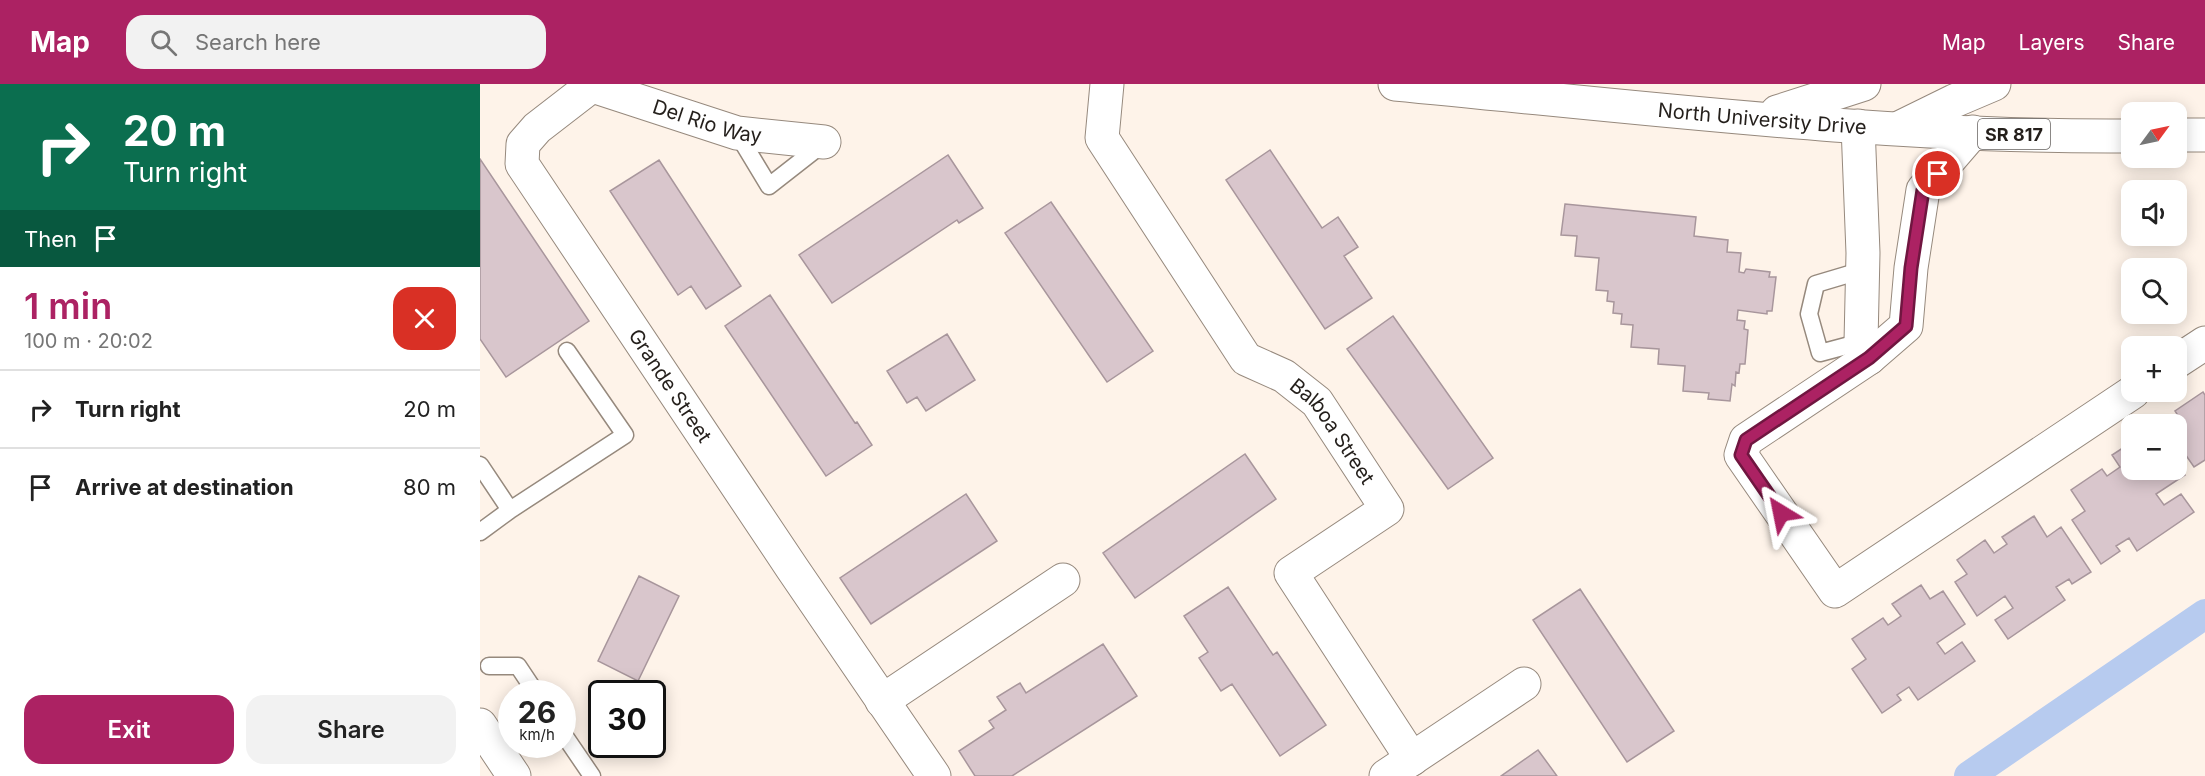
<!DOCTYPE html>
<meta charset="utf-8">
<style>
:root{--surface:#fff;--page:#f2f2f2;--text:#222;--muted:#767676;--line:#e0e0e0;--accent:#ac2263}
body{margin:0;font-family:Inter,sans-serif;background:var(--page);color:var(--text);height:100vh;display:flex;flex-direction:column;font-size:22px;white-space:nowrap}
*{box-sizing:border-box;margin:0}
p{font-size:20px;color:var(--muted)}
.icon{flex:none;width:33px;height:33px;fill:none;stroke:currentColor;stroke-width:2;stroke-linecap:round;stroke-linejoin:round}
.map{position:relative;flex:1;overflow:hidden}
.drawer{display:flex;flex-direction:column;background:var(--surface);width:480px}
.drawer>*{flex:none}
.hud{background:#0b6e4f;color:#fff;overflow:hidden}
.needle{width:39px;rotate:57deg}
.controls{position:absolute;left:1641px;top:18px;display:grid;gap:12px}
.controls a{display:grid;place-items:center;width:66px;height:66px;border-radius:12px;background:var(--surface);box-shadow:0 3px 15px #0003;font-size:30px}
.speed{position:absolute;left:18px;top:596px;display:flex;gap:12px;font-size:30px;font-weight:700;text-align:center}
.speed>*{display:grid;place-content:center;width:78px;height:78px;border-radius:50%;background:var(--surface);box-shadow:0 3px 15px #0003;line-height:1}
.speed small{font-size:15px;font-weight:400}
.speed .limit{border:3px solid #111;border-radius:9px;background:#fff;color:#111}
.pin{position:absolute;display:grid;place-items:center;width:51px;height:51px;color:#fff;margin:-26px;border:3px solid #fff;border-radius:50%;box-shadow:0 2px 6px #0007}
.me{position:absolute;width:66px;margin:-33px;rotate:325deg;stroke-linejoin:round;filter:drop-shadow(0 0 4px #0008)}
.turn{display:flex;align-items:center;gap:21px;height:126px;padding:0 24px;font-size:27px}
.turn .icon{width:78px;height:78px;stroke-width:2.5}
.turn b{display:block;font-size:42px;line-height:51px}
.then{display:flex;align-items:center;height:57px;padding:0 24px;background:#0003;gap:12px;font-size:22px}
.round{display:grid;place-items:center;flex:none;width:63px;height:63px;border-radius:18px;background:var(--page)}
.headline{display:flex;align-items:center;justify-content:space-between;height:102px;padding:0 24px}
h1{font-size:36px;font-weight:600;line-height:45px;color:var(--accent)}
.cta{display:flex;gap:12px;margin-top:auto;padding:12px 24px}
.cta a{flex:1;height:69px;border-radius:18px;background:var(--accent);color:#fff;font-size:24px;font-weight:600;line-height:69px;text-align:center}
.cta a+a{background:var(--page);color:var(--text)}
ul{padding:0;list-style:none}
li{display:flex;align-items:center;gap:18px;height:78px;padding:0 24px;border-top:2px solid var(--line)}
li div{flex:1}
li b{display:block;font-size:22px}
li em{font-style:normal}
header{display:flex;align-items:center;gap:36px;box-sizing:border-box;height:84px;padding:0 30px;background:var(--accent);color:#fff}
header strong{font-size:28px}
nav{display:flex;gap:33px;margin-inline-start:auto;font-size:21px}
.search{width:420px;height:54px;background:var(--page);display:flex;align-items:center;gap:15px;box-sizing:border-box;padding:0 21px;border-radius:18px;color:var(--muted);font-size:22px}
main{display:flex;flex:1;min-height:0}
.map>svg:first-child{display:block}
</style>
<header>
<strong>Map</strong>
<div class="search"><svg class="icon" aria-label="search" viewBox="0 0 24 24"><circle cx="10" cy="10" r="6"/><path d="M15 15l6 6"/></svg>Search here</div>
<nav><a>Map</a><a>Layers</a><a>Share</a></nav>
</header>
<main>
<section class="drawer">
<div class="hud">
<div class="turn"><svg class="icon" aria-label="right" viewBox="0 0 24 24"><path d="M7 20v-9h11M14 6l5 5-5 5"/></svg><div><b>20 m</b>Turn right</div></div>
<div class="then">Then<svg class="icon" aria-label="arrive" viewBox="0 0 24 24"><path d="M6 21V4h12l-3 4 3 4H6"/></svg></div>
</div>
<div class="headline"><div><h1>1 min</h1><p>100 m · 20:02</p></div><a class="round" style="background:#d93025;color:#fff"><svg class="icon" aria-label="close" viewBox="0 0 24 24"><path d="M6 6l12 12M18 6L6 18"/></svg></a></div>
<ul>
<li><svg class="icon" aria-label="right" viewBox="0 0 24 24"><path d="M7 20v-9h11M14 6l5 5-5 5"/></svg><div><b>Turn right</b></div><em>20 m</em></li>
<li><svg class="icon" aria-label="arrive" viewBox="0 0 24 24"><path d="M6 21V4h12l-3 4 3 4H6"/></svg><div><b>Arrive at destination</b></div><em>80 m</em></li>
</ul>
<div class="cta"><a>Exit</a><a>Share</a></div>
</section>
<div class="map">
<svg width="1725" height="692" viewBox="0 0 1725 692">
<rect width="100%" height="100%" fill="#fef3e9"/>
<g fill="none" stroke-linecap="round" stroke-linejoin="round">
<path stroke="#b7cbef" stroke-width="30" d="M1489,692L1725,530"/>
</g>
<path fill="#d9c6cc" stroke="#a8969c" stroke-width="1.5" d="M790,66L842,144L858,133L878,163L864,172L892,214L845,245L746,96Z
M468,71L503,124L479,139L477,136L352,219L319,171Z
M0,75L109,237L26,293L0,255Z
M179,76L261,202L226,225L211,202L198,211L130,107Z
M571,118L673,267L627,298L525,149Z
M1085,120L1216,133L1214,152L1248,156L1247,168L1261,169L1259,188L1264,189L1266,185L1290,188L1289,193H1296L1292,227H1287V230L1258,226L1257,236L1265,237L1264,245L1268,246L1265,280H1260L1259,289L1256,288L1255,302L1252,300L1250,317L1228,315L1229,309L1203,307L1205,282L1178,280L1179,265L1151,263L1153,241L1141,240L1142,230L1133,229L1134,218L1127,217L1128,207L1116,206L1119,174L1095,172L1097,152L1081,151Z
M290,211L375,339L377,338L392,361L346,392L245,242Z
M913,232L1013,374L968,405L867,265Z
M467,250L495,296L446,327L437,313L427,319L407,287Z
M1723,308L1725,311V376L1714,383L1696,357V348L1705,342L1695,327Z
M1652,358V386H1696V379L1705,391L1676,410L1684,421L1701,410L1714,428L1657,467L1649,454L1636,462L1640,467L1621,480L1592,436L1605,427L1591,406L1622,385L1627,392L1640,383L1632,371Z
M765,370L796,415L655,514L623,469Z
M486,410L517,457L391,540L360,494Z
M1554,432L1567,453L1581,443L1611,488L1592,500L1589,495L1576,503L1585,516L1528,555L1515,536L1533,524L1525,512L1497,532L1475,498L1487,490L1477,476L1505,456L1514,469L1527,460L1522,453Z
M159,492L199,512L158,597L118,577Z
M1441,501L1450,515L1463,507L1485,540L1457,559L1465,570L1482,558L1495,577L1438,616L1429,603L1417,611L1421,616L1402,629L1372,585L1386,575L1372,555L1403,534L1408,541L1421,532L1412,520Z
M748,503L793,571L797,568L846,641L800,672L752,600L741,607L719,574L728,568L704,532Z
M1100,505L1194,647L1147,678L1053,536Z
M623,560L657,612L532,692H495L479,667L514,644L509,637L526,626L517,613L540,599L546,609Z
M1058,666L1077,692H1021Z"/>
<g fill="none" stroke-linecap="round" stroke-linejoin="round">
<g stroke="#96897d" stroke-width="19">
<path id="service" d="M257,49L289,102L344,59
M1381,258L1340,269L1329,230L1336,200L1383,186
M0,381L30,426L0,448
M30,426L145,351L87,267
M9,582H38L56,609
M82,648L112,692"/>
</g>
<g stroke="#96897d" stroke-width="35">
<g id="minor">
<path id="s1" d="M114,0L57,44L43,60L42,80L312,484L454,692"/>
<path id="s2" d="M627,0L622,54L766,275L804,292L837,318L907,425L811,489L932,675"/>
<path id="s3" d="M113,2L257,49L344,58"/>
<path d="M1378,42L1383,169L1381,258L1389,274"/>
<path d="M1493,48L1443,106L1431,184L1426,242L1389,274L1266,356L1261,371L1355,507L1653,308"/>
<path d="M1696,278L1725,259"/>
<path d="M402,617L583,496"/>
<path d="M0,641L34,692"/>
<path d="M906,692L1044,600"/>
</g>
</g>
<g stroke="#96897d" stroke-width="35">
<g id="primary">
<path id="s4" d="M915,0C1160,23 1406,54 1652,52"/>
<path d="M1297,28L1384,0"/>
<path d="M1421,43L1474,17L1514,0"/>
<path d="M1696,51H1725"/>
</g>
</g>
<use href="#service" stroke="#fff" stroke-width="16"/>
<use href="#minor" stroke="#fff" stroke-width="33"/>
<use href="#primary" stroke="#fff" stroke-width="33"/>
</g>
<g fill="none" stroke-linecap="round" stroke-linejoin="round">
<g stroke="#701640" stroke-width="15">
<path id="route" d="M1301,429L1261,371L1266,356L1389,274L1426,242L1431,184L1443,106L1458,90"/>
</g>
<use href="#route" stroke="#ac2263" stroke-width="10"/>
</g>
<g text-anchor="middle" dominant-baseline="central" stroke-width="6" stroke-linejoin="round" paint-order="stroke">
<rect fill="#fff" stroke="#66625f" stroke-width="1.5" x="1498" y="35" width="72" height="30" rx="4.5"/>
<g font-size="18" font-weight="bold" fill="#241f1b">
<text x="1534" y="50">SR 817</text>
</g>
<g font-size="20" fill="#241f1b" stroke="#fff">
<text stroke="none"><textPath href="#s4" startOffset="369">North University Drive</textPath></text>
<text stroke="none"><textPath href="#s3" startOffset="120">Del Rio Way</textPath></text>
<text stroke="none"><textPath href="#s1" startOffset="380">Grande Street</textPath></text>
<text stroke="none"><textPath href="#s2" startOffset="434">Balboa Street</textPath></text>
</g>
</g>
</svg>
<div class="controls">
<a><svg class="needle" viewBox="-14 -14 28 28"><path d="M0-13l5 13h-10z" fill="#e53935"/><path d="M0 13l5-13h-10z" fill="#767676"/></svg></a>
<a><svg class="icon" aria-label="sound" viewBox="0 0 24 24"><path d="M4 9h4l5-4v14l-5-4H4zM17 9q2 3 0 6"/></svg></a>
<a><svg class="icon" aria-label="search" viewBox="0 0 24 24"><circle cx="10" cy="10" r="6"/><path d="M15 15l6 6"/></svg></a>
<a>+</a>
<a>−</a>
</div>
<div class="speed"><div>26<small>km/h</small></div><div class="limit">30</div></div>
<div class="pin" style="left:1458px;top:90px;background:#d93025"><svg class="icon" aria-label="arrive" viewBox="0 0 24 24"><path d="M6 21V4h12l-3 4 3 4H6"/></svg></div>
<svg class="me" style="left:1301px;top:429px" viewBox="-20 -20 40 40"><path d="M0-17L14 15 0 8-14 15z" fill="#ac2263" stroke="#fff" stroke-width="4"/></svg>
</div>
</main>
